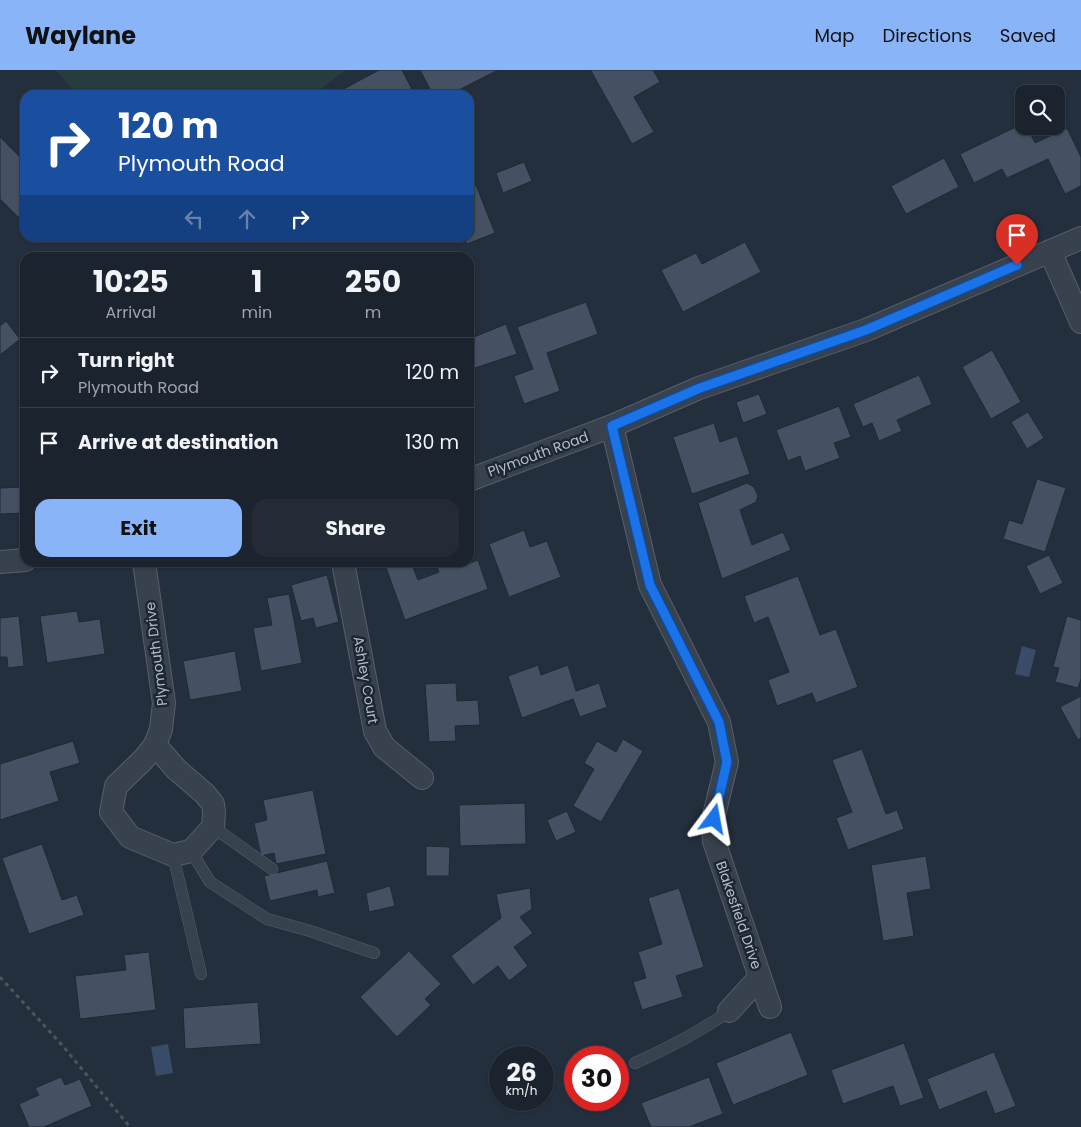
<!DOCTYPE html>
<style>
:root{--surface:#1b232e;--page:#242b36;--text:#f1f3f6;--muted:#a0a4aa;--line:#39404a;--accent:#8ab4f8}
body{margin:0;font-family:Poppins,sans-serif;background:var(--page);color:var(--text);height:100vh;display:flex;flex-direction:column;font-size:19px;white-space:nowrap}
*{box-sizing:border-box;margin:0}
p{font-size:16px;color:var(--muted)}
.icon{flex:none;width:28px;height:28px;fill:none;stroke:currentColor;stroke-width:2;stroke-linecap:round;stroke-linejoin:round}
.map{position:relative;flex:1;overflow:hidden}
.details{position:absolute;left:20px;top:182px;width:454px;height:315px;display:flex;flex-direction:column;background:var(--surface);border-radius:15px;box-shadow:0 1px 4px #0004,0 0 0 1px var(--line)}
.details>*{flex:none}
.guide{position:absolute;left:20px;top:20px;width:454px;height:152px;border-radius:15px;box-shadow:0 1px 4px #0004,0 0 0 1px var(--line);background:#1a4fa0;color:#fff;overflow:hidden}
.buttons{position:absolute;left:1015px;top:15px;display:grid;gap:10px}
.buttons a{display:grid;place-items:center;width:50px;height:50px;border-radius:10px;background:var(--surface);box-shadow:0 1px 4px #0004,0 0 0 1px var(--line);font-size:25px}
.speed{position:absolute;left:489px;top:976px;display:flex;gap:10px;font-size:25px;font-weight:700;text-align:center}
.speed>*{display:grid;place-content:center;width:65px;height:65px;border-radius:50%;background:var(--surface);box-shadow:0 1px 4px #0004,0 0 0 1px var(--line);line-height:1}
.speed small{font-size:12px;font-weight:400}
.speed .limit{border:8px solid #d22;background:#fff;color:#111}
.pin{position:absolute;display:grid;place-items:center;width:42px;height:42px;color:#fff;margin:-51px -21px;border-radius:50% 50% 50% 0;rotate:-45deg;box-shadow:0 0 5px #0007}
.pin .icon{rotate:45deg}
.me{position:absolute;width:55px;margin:-28px;rotate:13deg;stroke-linejoin:round;filter:drop-shadow(0 0 4px #0008)}
.turn{display:flex;align-items:center;gap:18px;height:105px;padding:0 15px;font-size:22px}
.turn .icon{width:65px;height:65px;stroke-width:2.5}
.turn b{display:block;font-size:35px;line-height:42px}
.lanes{display:flex;align-items:center;height:48px;padding:0 15px;background:#0003;justify-content:center;gap:25px;direction:ltr}
.lanes .off{opacity:.35}
.eta{display:flex;justify-content:space-evenly;align-items:center;height:85px;text-align:center}
.eta b{font-size:30px;font-weight:700;line-height:35px}
.button{display:flex;gap:10px;margin-top:auto;padding:10px 15px}
.button a{flex:1;height:58px;border-radius:15px;background:var(--accent);color:#111;font-size:20px;font-weight:700;line-height:58px;text-align:center}
.button a+a{background:var(--page);color:var(--text)}
ul{padding:0;list-style:none}
li{display:flex;align-items:center;gap:15px;height:70px;padding:0 15px;border-top:1px solid var(--line)}
li div{flex:1}
li b{display:block;font-size:19px}
li em{font-style:normal}
header{display:flex;align-items:center;gap:30px;box-sizing:border-box;height:70px;padding:0 25px;background:var(--accent);color:#111}
header strong{font-size:24px}
nav{display:flex;gap:28px;margin-inline-start:auto;font-size:18px}
.map>svg:first-child{display:block}
</style>
<header>
<strong>Waylane</strong>
<nav><a>Map</a><a>Directions</a><a>Saved</a></nav>
</header>
<div class="map">
<svg width="1081" height="1057" viewBox="0 0 1081 1057">
<rect width="100%" height="100%" fill="#242f3e"/>
<path fill="#263c3f" d="M56,0H346L313,25H77Z"/>
<path fill="#394c67" d="M1022,576L1036,580L1029,607L1015,604Z
M168,974L173,1003L156,1006L151,977Z"/>
<path fill="#455162" stroke="#1f2835" d="M379,0H402L415,25H340L338,22Z
M420,0H498L449,25H433Z
M592,0H653L660,12L634,27L654,62L632,74L591,1Z
M1024,53V56H1027L1035,73L1067,58L1081,87V116L1065,124L1048,89L1007,108L1002,99L974,113L960,84Z
M0,67L25,92V154L0,129Z
M944,88L959,117L906,144L891,116Z
M524,92L532,111L503,123L496,103Z
M476,115L495,163L467,174L464,168H469V117Z
M745,172L761,202L683,242L661,200L696,183L702,194Z
M586,232L598,264L547,283L560,321L524,334L514,306L533,299L517,257Z
M6,251L20,269L0,285V256Z
M506,254L517,284L469,300V269Z
M992,280L1021,332L991,349L962,297Z
M919,305L932,334L897,350L902,361L879,371L872,353L863,357L853,334Z
M759,324L767,344L743,353L736,332Z
M839,336L851,367L834,373L840,388L805,401L800,386L788,391L776,360Z
M1028,342L1044,368L1027,379L1011,352Z
M714,353L720,372L737,366L750,404L692,424L673,367Z
M20,396H25V443L0,444V418L21,417Z
M1037,409L1066,418L1045,482L1003,469L1009,450L1022,454Z
M747,413L754,417L758,426L756,432L740,440L752,475L783,462L791,480L722,509L698,433Z
M524,460L530,477L547,471L561,507L509,527L489,474Z
M1049,485L1063,513L1040,524L1026,496Z
M478,490L488,519L405,550L384,492H411L418,510L439,502L436,495L444,492H455L457,498Z
M327,505L339,552L316,558L313,548L301,551L291,515Z
M798,506L820,565L836,559L858,617L816,633L812,623L777,636L768,610L789,602L768,547L754,553L744,526Z
M289,524L302,593L261,601L253,558L272,555L267,528Z
M77,541L79,552L100,549L105,584L47,593L40,546Z
M19,546L24,596L8,598L7,587H0V548Z
M1067,546L1081,550V609L1078,618L1055,612L1059,598L1053,597Z
M235,581L242,621L190,630L183,591Z
M538,595L541,605L568,595L576,621L599,613L607,637L580,647L573,629L522,648L508,606Z
M456,613L457,631L478,630L480,655L455,656L456,671L429,672L425,614Z
M1081,626V668L1078,670L1060,637Z
M623,669L643,681L601,752L573,736L594,699L584,693L597,671L616,682Z
M73,671L80,693L50,702L59,731L0,750V694Z
M862,679L886,744L897,740L904,759L848,780L836,748L852,742L832,690Z
M313,720L326,784L276,794L274,783L261,786L254,753L267,750L263,730Z
M525,733L526,774L460,776L459,735Z
M567,741L576,762L556,771L547,750Z
M42,774L62,830L77,825L84,845L29,864L2,788Z
M426,776L450,777L449,806H426Z
M926,786L931,819L907,823L914,866L883,871L871,795Z
M327,791L335,823L318,827L317,820L270,831L264,806Z
M390,816L395,836L369,842L366,823Z
M530,818L532,839L520,847L533,863L514,877L528,896L509,911L498,896L473,915L451,886L501,848L496,824Z
M679,818L704,897L676,906L683,927L642,940L633,912L646,908L638,882L662,874L648,828Z
M409,881L441,914L425,929L431,935L397,967L360,927Z
M149,882L156,940L80,949L75,906L126,900L124,885Z
M258,932L261,974L185,979L183,938Z
M791,962L808,1005L733,1035L716,993Z
M904,973L924,1028L900,1036L893,1016L843,1034L831,1000Z
M994,982L1016,1036L995,1044L986,1021L939,1040L927,1009Z
M61,1007L65,1015L80,1009L92,1036L44,1057H29L19,1034L39,1025L35,1018Z
M709,1007L723,1044L689,1057H651L641,1033Z"/>
<g fill="none" stroke-linecap="round" stroke-linejoin="round">
<g stroke="#565f6c" stroke-width="12">
<path id="service" d="M213,757L272,799
M191,781L210,812L267,849L310,861L374,883
M173,785L201,904
M635,993C668,978 700,962 729,941"/>
</g>
<g stroke="#565f6c" stroke-width="24">
<path id="minor" d="M1050,181L1081,252
M612,356L650,515L719,652L727,692L713,749L714,771L770,937
M469,410L612,356L699,318L866,260L1081,168
M0,492L25,490
M144,492L164,633L161,659L155,675L143,690L116,716L111,742L130,767L173,785L191,781L213,757L214,743L213,734L205,724L177,700L155,675
M343,492L375,661L384,677L422,708
M729,941L760,907"/>
</g>
<path stroke="#44595c" stroke-width="3" stroke-dasharray="4 4" stroke-linecap="butt" d="M0,907L62,975L130,1057"/>
<use href="#service" stroke="#38414e" stroke-width="11"/>
<use href="#minor" stroke="#38414e" stroke-width="22"/>
</g>
<g fill="none" stroke-linecap="round" stroke-linejoin="round">
<g stroke="#114b97" stroke-width="12">
<path id="route" d="M714,749L727,692L719,652L650,515L612,356L700,318L866,260L1017,195"/>
</g>
<use href="#route" stroke="#1a73e8" stroke-width="9"/>
</g>
<g text-anchor="middle" dominant-baseline="central" stroke-width="5" stroke-linejoin="round" paint-order="stroke">
<g font-size="14" fill="#b4bcc9" stroke="#1d2633">
<text transform="translate(538 384) rotate(-20)">Plymouth Road</text>
<text transform="translate(156 584) rotate(-97)">Plymouth Drive</text>
<text transform="translate(366 610) rotate(80)">Ashley Court</text>
<text transform="translate(739 845) rotate(71)">Blakesfield Drive</text>
</g>
</g>
</svg>
<div class="buttons">
<a><svg class="icon" aria-label="search" viewBox="0 0 24 24"><circle cx="10" cy="10" r="6"/><path d="M15 15l6 6"/></svg></a>
</div>
<div class="speed"><div>26<small>km/h</small></div><div class="limit">30</div></div>
<div class="pin" style="left:1017px;top:195px;background:#d93025"><svg class="icon" aria-label="arrive" viewBox="0 0 24 24"><path d="M6 21V4h12l-3 4 3 4H6"/></svg></div>
<svg class="me" style="left:714px;top:749px" viewBox="-20 -20 40 40"><path d="M0-17L14 15 0 8-14 15z" fill="#1a73e8" stroke="#fff" stroke-width="4"/></svg>
<div class="guide">
<div class="turn"><svg class="icon" aria-label="right" viewBox="0 0 24 24"><path d="M7 20v-9h11M14 6l5 5-5 5"/></svg><div><b>120 m</b>Plymouth Road</div></div>
<div class="lanes"><svg class="icon off" aria-label="left" viewBox="0 0 24 24"><path d="M17 20v-9H6M10 6l-5 5 5 5"/></svg><svg class="icon off" aria-label="ahead" viewBox="0 0 24 24"><path d="M12 20V5M6 11l6-6 6 6"/></svg><svg class="icon" aria-label="right" viewBox="0 0 24 24"><path d="M7 20v-9h11M14 6l5 5-5 5"/></svg></div>
</div>
<section class="details">
<div class="eta">
<div><b>10:25</b><p>Arrival</p></div>
<div><b>1</b><p>min</p></div>
<div><b>250</b><p>m</p></div>
</div>
<ul>
<li><svg class="icon" aria-label="right" viewBox="0 0 24 24"><path d="M7 20v-9h11M14 6l5 5-5 5"/></svg><div><b>Turn right</b><p>Plymouth Road</p></div><em>120 m</em></li>
<li><svg class="icon" aria-label="arrive" viewBox="0 0 24 24"><path d="M6 21V4h12l-3 4 3 4H6"/></svg><div><b>Arrive at destination</b></div><em>130 m</em></li>
</ul>
<div class="button"><a>Exit</a><a>Share</a></div>
</section>
</div>
